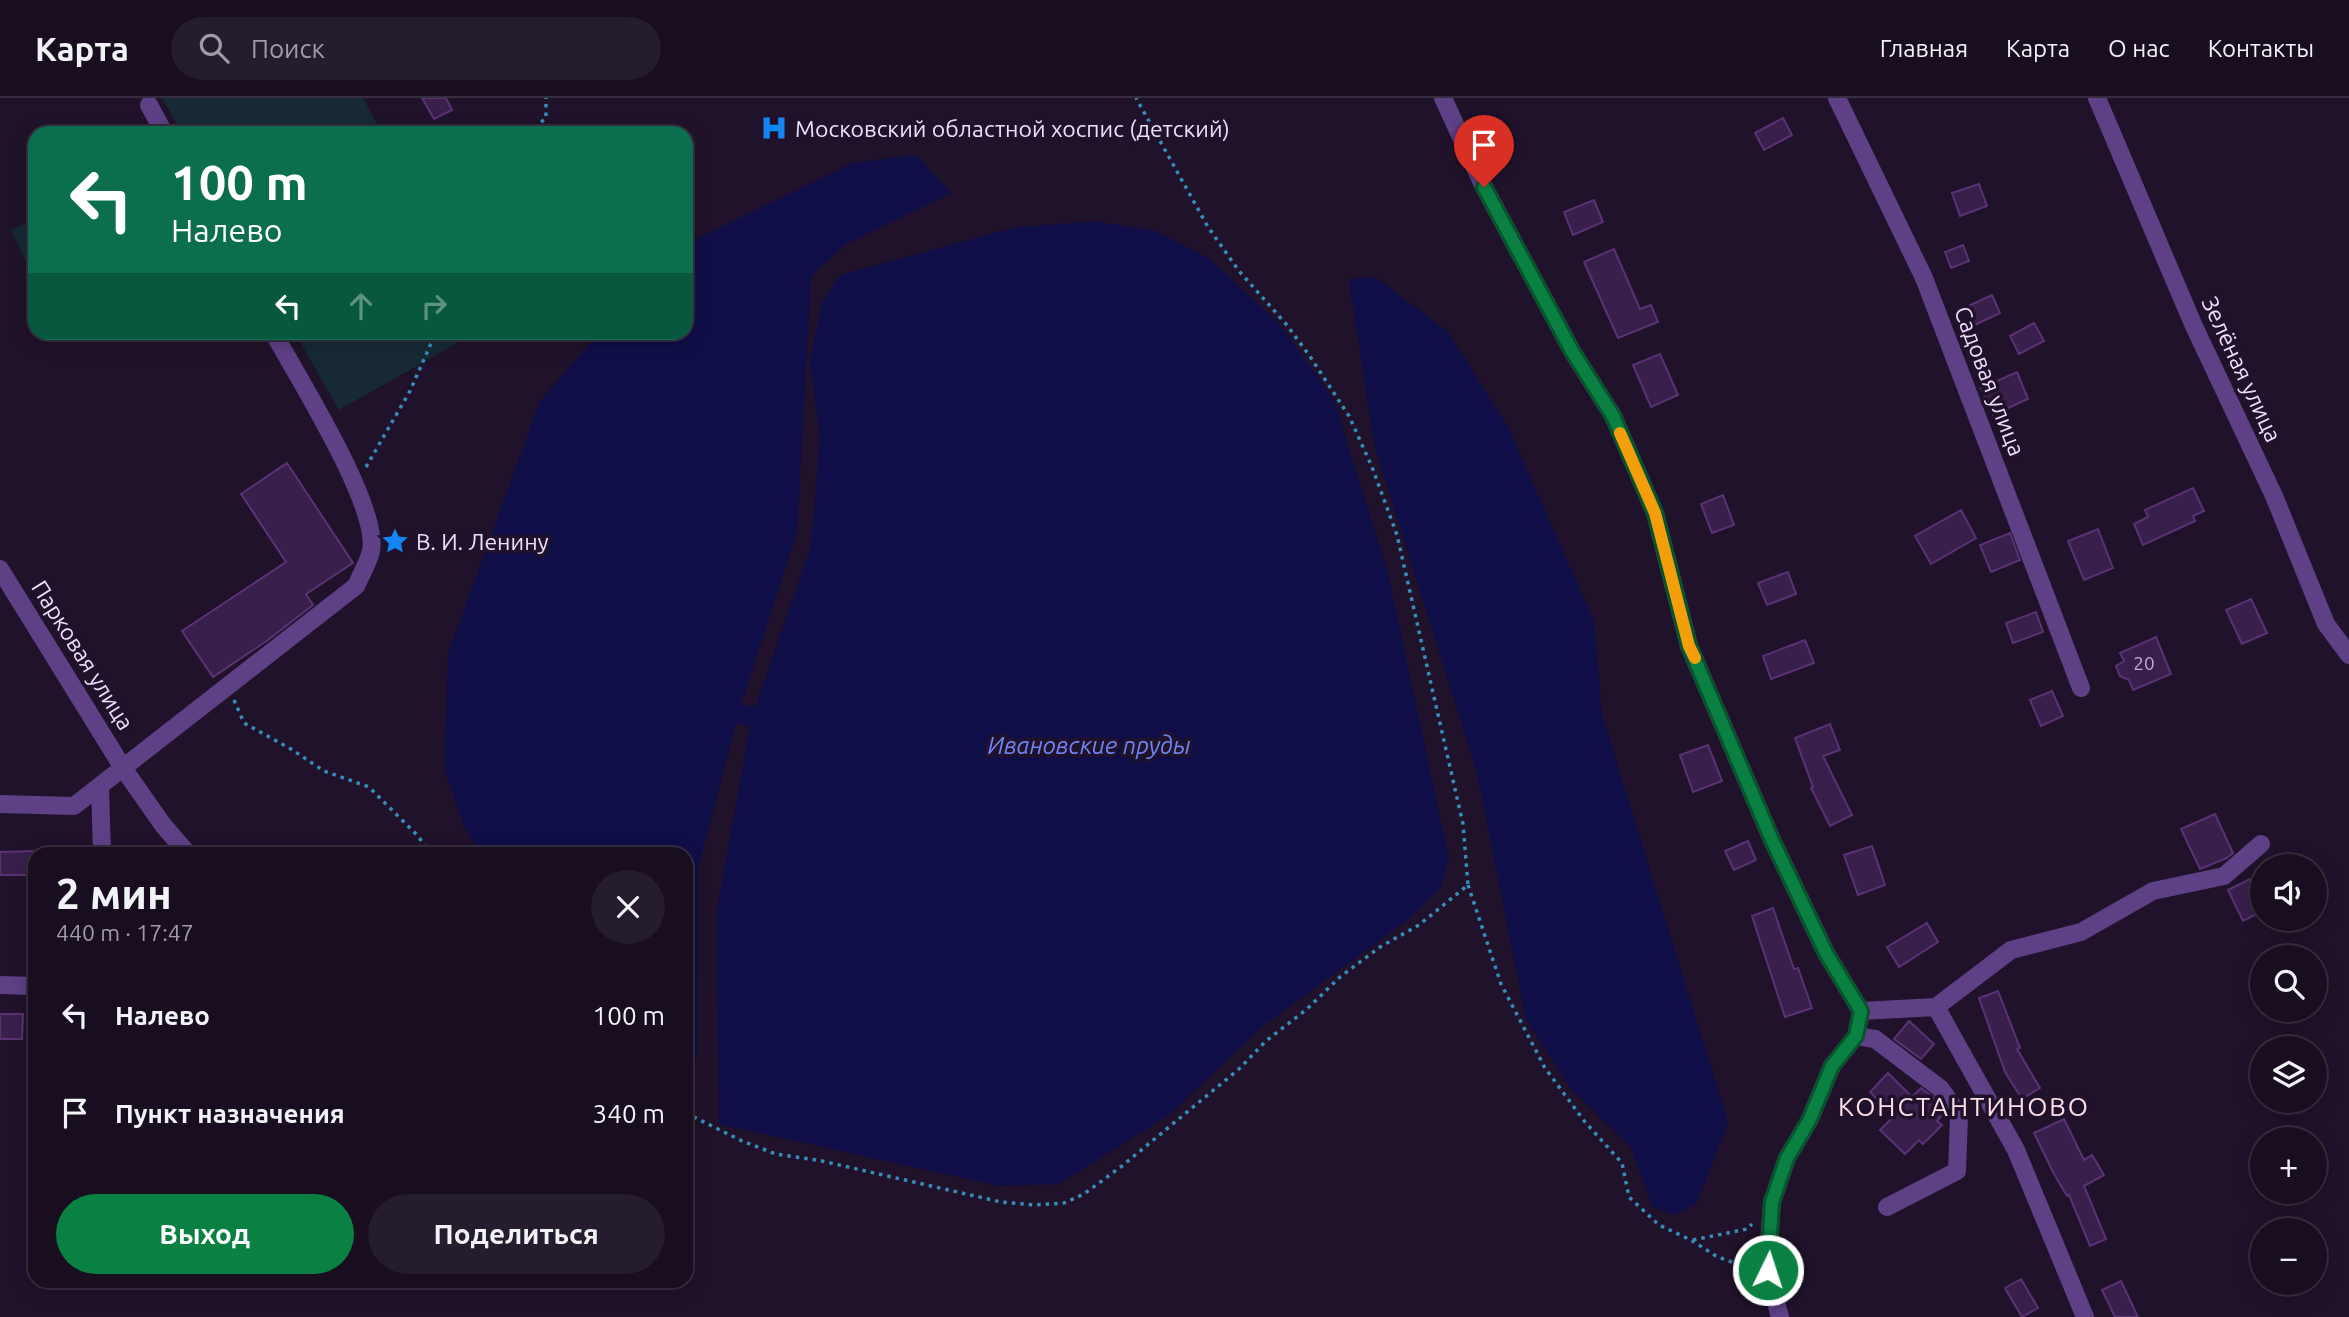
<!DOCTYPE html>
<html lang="ru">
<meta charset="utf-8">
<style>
:root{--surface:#180e20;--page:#251c2d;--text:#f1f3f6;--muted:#9f9ca5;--line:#362e3e;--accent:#0b8043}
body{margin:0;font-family:Ubuntu,sans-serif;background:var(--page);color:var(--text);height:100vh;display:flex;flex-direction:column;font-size:26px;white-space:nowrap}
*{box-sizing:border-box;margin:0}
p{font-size:23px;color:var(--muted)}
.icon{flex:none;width:38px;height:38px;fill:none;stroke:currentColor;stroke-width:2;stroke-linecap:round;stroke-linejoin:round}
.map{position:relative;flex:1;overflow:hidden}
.drawer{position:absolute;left:28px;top:749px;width:665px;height:441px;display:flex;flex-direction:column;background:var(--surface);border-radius:21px;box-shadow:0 4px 18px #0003,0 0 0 2px var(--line)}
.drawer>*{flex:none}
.hud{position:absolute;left:28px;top:28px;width:665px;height:214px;border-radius:21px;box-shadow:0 4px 18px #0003,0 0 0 2px var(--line);background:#0b6e4f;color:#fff;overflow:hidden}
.buttons{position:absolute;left:2250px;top:756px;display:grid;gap:14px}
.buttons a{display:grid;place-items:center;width:77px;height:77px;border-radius:50%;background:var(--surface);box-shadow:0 4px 18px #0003,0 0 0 2px var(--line);font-size:35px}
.pin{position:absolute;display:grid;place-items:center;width:60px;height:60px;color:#fff;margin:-72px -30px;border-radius:50% 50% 50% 0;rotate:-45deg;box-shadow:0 0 7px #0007}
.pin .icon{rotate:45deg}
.me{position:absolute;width:77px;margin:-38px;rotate:4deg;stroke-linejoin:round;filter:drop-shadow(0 0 5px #0008)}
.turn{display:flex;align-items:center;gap:24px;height:147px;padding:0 28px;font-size:32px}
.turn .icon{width:91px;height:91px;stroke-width:2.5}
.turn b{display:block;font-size:49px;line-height:60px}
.lanes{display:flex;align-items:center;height:66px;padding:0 28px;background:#0003;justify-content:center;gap:35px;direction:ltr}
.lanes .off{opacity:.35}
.round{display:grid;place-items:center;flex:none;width:74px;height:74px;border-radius:37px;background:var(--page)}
.summary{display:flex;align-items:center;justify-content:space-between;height:119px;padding:0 28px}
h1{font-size:42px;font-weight:700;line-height:52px}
.button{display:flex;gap:14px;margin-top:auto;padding:14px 28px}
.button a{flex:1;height:80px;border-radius:42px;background:var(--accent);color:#fff;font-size:28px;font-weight:700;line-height:80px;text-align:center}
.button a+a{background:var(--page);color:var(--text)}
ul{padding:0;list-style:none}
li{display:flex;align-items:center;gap:21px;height:98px;padding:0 28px}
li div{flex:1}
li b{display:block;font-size:26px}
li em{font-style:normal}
header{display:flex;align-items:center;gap:42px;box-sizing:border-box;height:98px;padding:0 35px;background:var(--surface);border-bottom:2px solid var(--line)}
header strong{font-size:33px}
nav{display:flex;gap:38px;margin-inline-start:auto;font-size:24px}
.search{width:490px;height:63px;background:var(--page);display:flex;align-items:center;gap:18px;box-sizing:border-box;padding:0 24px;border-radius:38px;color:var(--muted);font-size:26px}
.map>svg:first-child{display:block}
</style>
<header>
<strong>Карта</strong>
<div class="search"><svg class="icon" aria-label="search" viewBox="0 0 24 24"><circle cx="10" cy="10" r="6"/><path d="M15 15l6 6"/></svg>Поиск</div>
<nav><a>Главная</a><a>Карта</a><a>О нас</a><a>Контакты</a></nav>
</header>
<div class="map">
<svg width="2349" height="1219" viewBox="0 0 2349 1219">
<rect width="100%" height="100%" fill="#20122a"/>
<path fill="#162934" d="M162,0H363L382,35H182Z
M35,121V183L11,132Z
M295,235H475L339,312Z"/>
<path fill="#0f0e48" d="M916,57L951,95L845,147L811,178L797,435L741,607L756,608L811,447L820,338L810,263L822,205L840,177L1013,130L1093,123L1156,133L1208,160L1277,223L1334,302L1388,475L1449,761L1441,789L1410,820L1263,928L1169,1017L1059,1086L999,1088L719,1026L716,817L750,629L736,625L698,772L697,954L692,997L686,999V756H481L464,728L444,669L448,556L540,303L599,235L686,234V146L852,65Z
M1375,179L1447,233L1507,327L1594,523L1602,617L1728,1024L1697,1105L1675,1117L1653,1109L1630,1048L1572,992L1526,922L1477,675L1374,346L1349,181Z"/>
<path fill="#391f4b" stroke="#5a3275" stroke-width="2" d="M422,0H446L452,12L434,21Z
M1783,20L1792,37L1764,52L1755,35Z
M1979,86L1987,108L1960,118L1952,95Z
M1594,102L1603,124L1573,137L1564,114Z
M1963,147L1969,163L1951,170L1945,154Z
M1614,151L1640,211L1651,207L1658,224L1618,240L1584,164Z
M1992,197L2000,215L1975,227L1966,209Z
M2034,225L2044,243L2019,256L2010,238Z
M1660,256L1678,297L1651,309L1633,267Z
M2017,274L2028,301L1993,317L1981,290Z
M287,365L353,465L306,496L313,507L268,542L213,579L182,533L286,464L241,396Z
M2193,390L2204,413L2193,418L2195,423L2143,447L2134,426L2148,419L2145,412Z
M1723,397L1734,427L1712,435L1701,406Z
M1961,412L1976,440L1931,466L1915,438Z
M2098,431L2113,470L2084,482L2068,443Z
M2010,435L2020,462L1991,474L1980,447Z
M1788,474L1796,496L1767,507L1758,485Z
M2251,501L2267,535L2242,546L2226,512Z
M2036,514L2043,534L2013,545L2006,525Z
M2156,539L2171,576L2133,592L2129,582L2120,578L2116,568L2124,563L2120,555Z
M1805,542L1814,565L1771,581L1763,558Z
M2052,593L2063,618L2041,628L2030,602Z
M1830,626L1840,652L1823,658L1852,717L1830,728L1811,690L1813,689L1795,640Z
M1708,647L1722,683L1693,694L1680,657Z
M2215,716L2233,755L2227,760L2200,771L2181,731Z
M1748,743L1756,762L1734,772L1725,753Z
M1872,748L1885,787L1858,797L1844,757Z
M35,753V777H0V754Z
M2250,781L2263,807V813L2243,823L2228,792Z
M1773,810L1794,871L1798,870L1812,910L1785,919L1752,818Z
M1927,825L1938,844L1899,869L1887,849Z
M1998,893L2020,950L2017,951L2040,990L2022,1001L2005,974L1979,900Z
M0,916H23L22,941H0Z
M1909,923L1934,946L1921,961L1894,941Z
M1888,975L1912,999L1921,990L1933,999L1944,1015L1937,1023L1942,1027L1923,1046L1919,1042L1905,1056L1880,1032L1894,1018L1870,994Z
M2064,1021L2084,1062L2092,1057L2104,1077L2084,1088L2106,1141L2090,1148L2069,1097L2067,1098L2053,1074L2034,1035Z
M2021,1181L2038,1210L2022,1219L2005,1190Z
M2121,1183L2138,1219H2115L2102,1192Z"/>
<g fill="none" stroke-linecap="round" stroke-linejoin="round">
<path stroke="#378db8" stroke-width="3.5" stroke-dasharray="3.5 5" stroke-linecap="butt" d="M528,35L546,20V0
M366,369L410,293L436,234
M234,602L244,625L291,651L324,673L369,689L418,738L430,756
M1468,787L1501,886L1545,970L1585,1024L1622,1065L1629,1099L1659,1127L1691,1142L1716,1158L1750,1171
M686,1015L742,1043L776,1056L822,1063L1001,1104L1034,1107L1064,1105L1084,1096L1122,1068L1239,971L1266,943L1307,911L1340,879L1380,849L1419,827L1468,787L1463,726L1397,437L1372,369L1349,318L1309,257L1286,226L1239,173L1208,129L1136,0
M1693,1142L1747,1131L1752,1126"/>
<path stroke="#5e4087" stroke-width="18" d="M1443,0L1484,89L1572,253L1613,318L1655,415L1689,548L1772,742L1826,855L1861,913L1856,938L1832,968L1809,1023L1787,1060L1772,1104L1767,1172L1780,1219
M1837,0L1924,180L2081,590
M2097,0L2193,226L2274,398L2326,526L2349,557
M149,7L164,35
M0,471L123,670L163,727L188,756
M100,688L102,756
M0,706L74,708L356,488C361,477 368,465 371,453C380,409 297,278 273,234
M0,887L33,888L35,885
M1936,909L2011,852L2081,834L2153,793L2224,778L2261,746
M1861,913L1936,909L2016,1052L2085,1219
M1856,938L1875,941L1941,991L1959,1017L1957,1073L1887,1109"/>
</g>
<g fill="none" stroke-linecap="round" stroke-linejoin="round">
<g stroke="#07532c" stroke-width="18">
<path id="route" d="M1484,89L1572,253L1613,318L1655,415L1689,548L1772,742L1826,855L1861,913L1856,938L1832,968L1809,1023L1787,1060L1772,1104L1768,1172"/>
</g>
<use href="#route" stroke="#0b8043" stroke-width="12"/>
<path stroke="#f59e0b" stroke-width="12" d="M1620,335L1655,415L1689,548L1695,560"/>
</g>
<defs>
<g id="hospital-bare" transform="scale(2.1)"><path d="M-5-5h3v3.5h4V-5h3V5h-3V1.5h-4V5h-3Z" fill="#1385f4" stroke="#20122a" stroke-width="2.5" paint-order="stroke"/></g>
<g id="sight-bare" transform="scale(2.1)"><path d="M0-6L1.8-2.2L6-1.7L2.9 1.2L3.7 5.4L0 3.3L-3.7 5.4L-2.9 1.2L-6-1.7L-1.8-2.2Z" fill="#1385f4" stroke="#20122a" stroke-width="2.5" paint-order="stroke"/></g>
</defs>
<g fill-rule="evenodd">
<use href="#hospital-bare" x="774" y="30"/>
<use href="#sight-bare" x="395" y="443"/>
</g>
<g text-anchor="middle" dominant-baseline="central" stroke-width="7" stroke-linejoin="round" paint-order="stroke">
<g font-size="19" fill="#c1aed0">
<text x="2144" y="565">20</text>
</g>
<g font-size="23" fill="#eeddfd" stroke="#20122a" text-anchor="start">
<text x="795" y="30">Московский областной хоспис (детский)</text>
<text x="416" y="443">В. И. Ленину</text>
</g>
<g font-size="23" fill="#eeddfd" stroke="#20122a">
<text transform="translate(2242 271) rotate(65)">Зелёная улица</text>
<text transform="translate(1990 283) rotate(69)">Садовая улица</text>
<text transform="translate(83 557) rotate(58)">Парковая улица</text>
</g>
<g font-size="24" font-style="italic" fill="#7084f9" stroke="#20122a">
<text x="1089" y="647">Ивановские пруды</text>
</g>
<g font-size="26" letter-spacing="2" fill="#fedfe7" stroke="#20122a">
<text x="1964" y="1008">КОНСТАНТИНОВО</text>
</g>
</g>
</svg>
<div class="buttons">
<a><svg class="icon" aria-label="sound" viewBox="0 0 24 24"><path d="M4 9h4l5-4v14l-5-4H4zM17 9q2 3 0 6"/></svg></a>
<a><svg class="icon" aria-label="search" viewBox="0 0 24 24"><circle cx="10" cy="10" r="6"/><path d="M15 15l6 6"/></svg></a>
<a><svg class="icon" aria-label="layers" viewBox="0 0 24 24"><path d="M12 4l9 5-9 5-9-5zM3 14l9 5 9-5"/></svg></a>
<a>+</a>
<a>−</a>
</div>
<div class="pin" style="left:1484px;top:89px;background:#d93025"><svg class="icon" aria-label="arrive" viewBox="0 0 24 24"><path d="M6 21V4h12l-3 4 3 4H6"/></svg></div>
<svg class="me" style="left:1768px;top:1172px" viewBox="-20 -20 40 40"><circle r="17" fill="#0b8043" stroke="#fff" stroke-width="3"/><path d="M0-11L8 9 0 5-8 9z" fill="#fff"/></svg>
<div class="hud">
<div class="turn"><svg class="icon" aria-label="left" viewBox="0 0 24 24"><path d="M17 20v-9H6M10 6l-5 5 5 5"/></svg><div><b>100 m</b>Налево</div></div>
<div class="lanes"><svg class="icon" aria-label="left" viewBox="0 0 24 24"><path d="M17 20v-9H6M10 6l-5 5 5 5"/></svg><svg class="icon off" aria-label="ahead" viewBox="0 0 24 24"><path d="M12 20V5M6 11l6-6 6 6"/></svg><svg class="icon off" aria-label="right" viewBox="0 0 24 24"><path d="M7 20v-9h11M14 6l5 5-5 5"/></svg></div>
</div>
<section class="drawer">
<div class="summary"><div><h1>2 мин</h1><p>440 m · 17:47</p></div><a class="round"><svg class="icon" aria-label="close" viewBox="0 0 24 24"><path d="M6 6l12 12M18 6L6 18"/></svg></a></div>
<ul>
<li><svg class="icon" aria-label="left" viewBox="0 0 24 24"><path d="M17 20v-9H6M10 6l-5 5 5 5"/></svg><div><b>Налево</b></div><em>100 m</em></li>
<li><svg class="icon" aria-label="arrive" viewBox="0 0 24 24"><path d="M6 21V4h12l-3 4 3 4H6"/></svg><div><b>Пункт назначения</b></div><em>340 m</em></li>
</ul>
<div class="button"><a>Выход</a><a>Поделиться</a></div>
</section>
</div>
